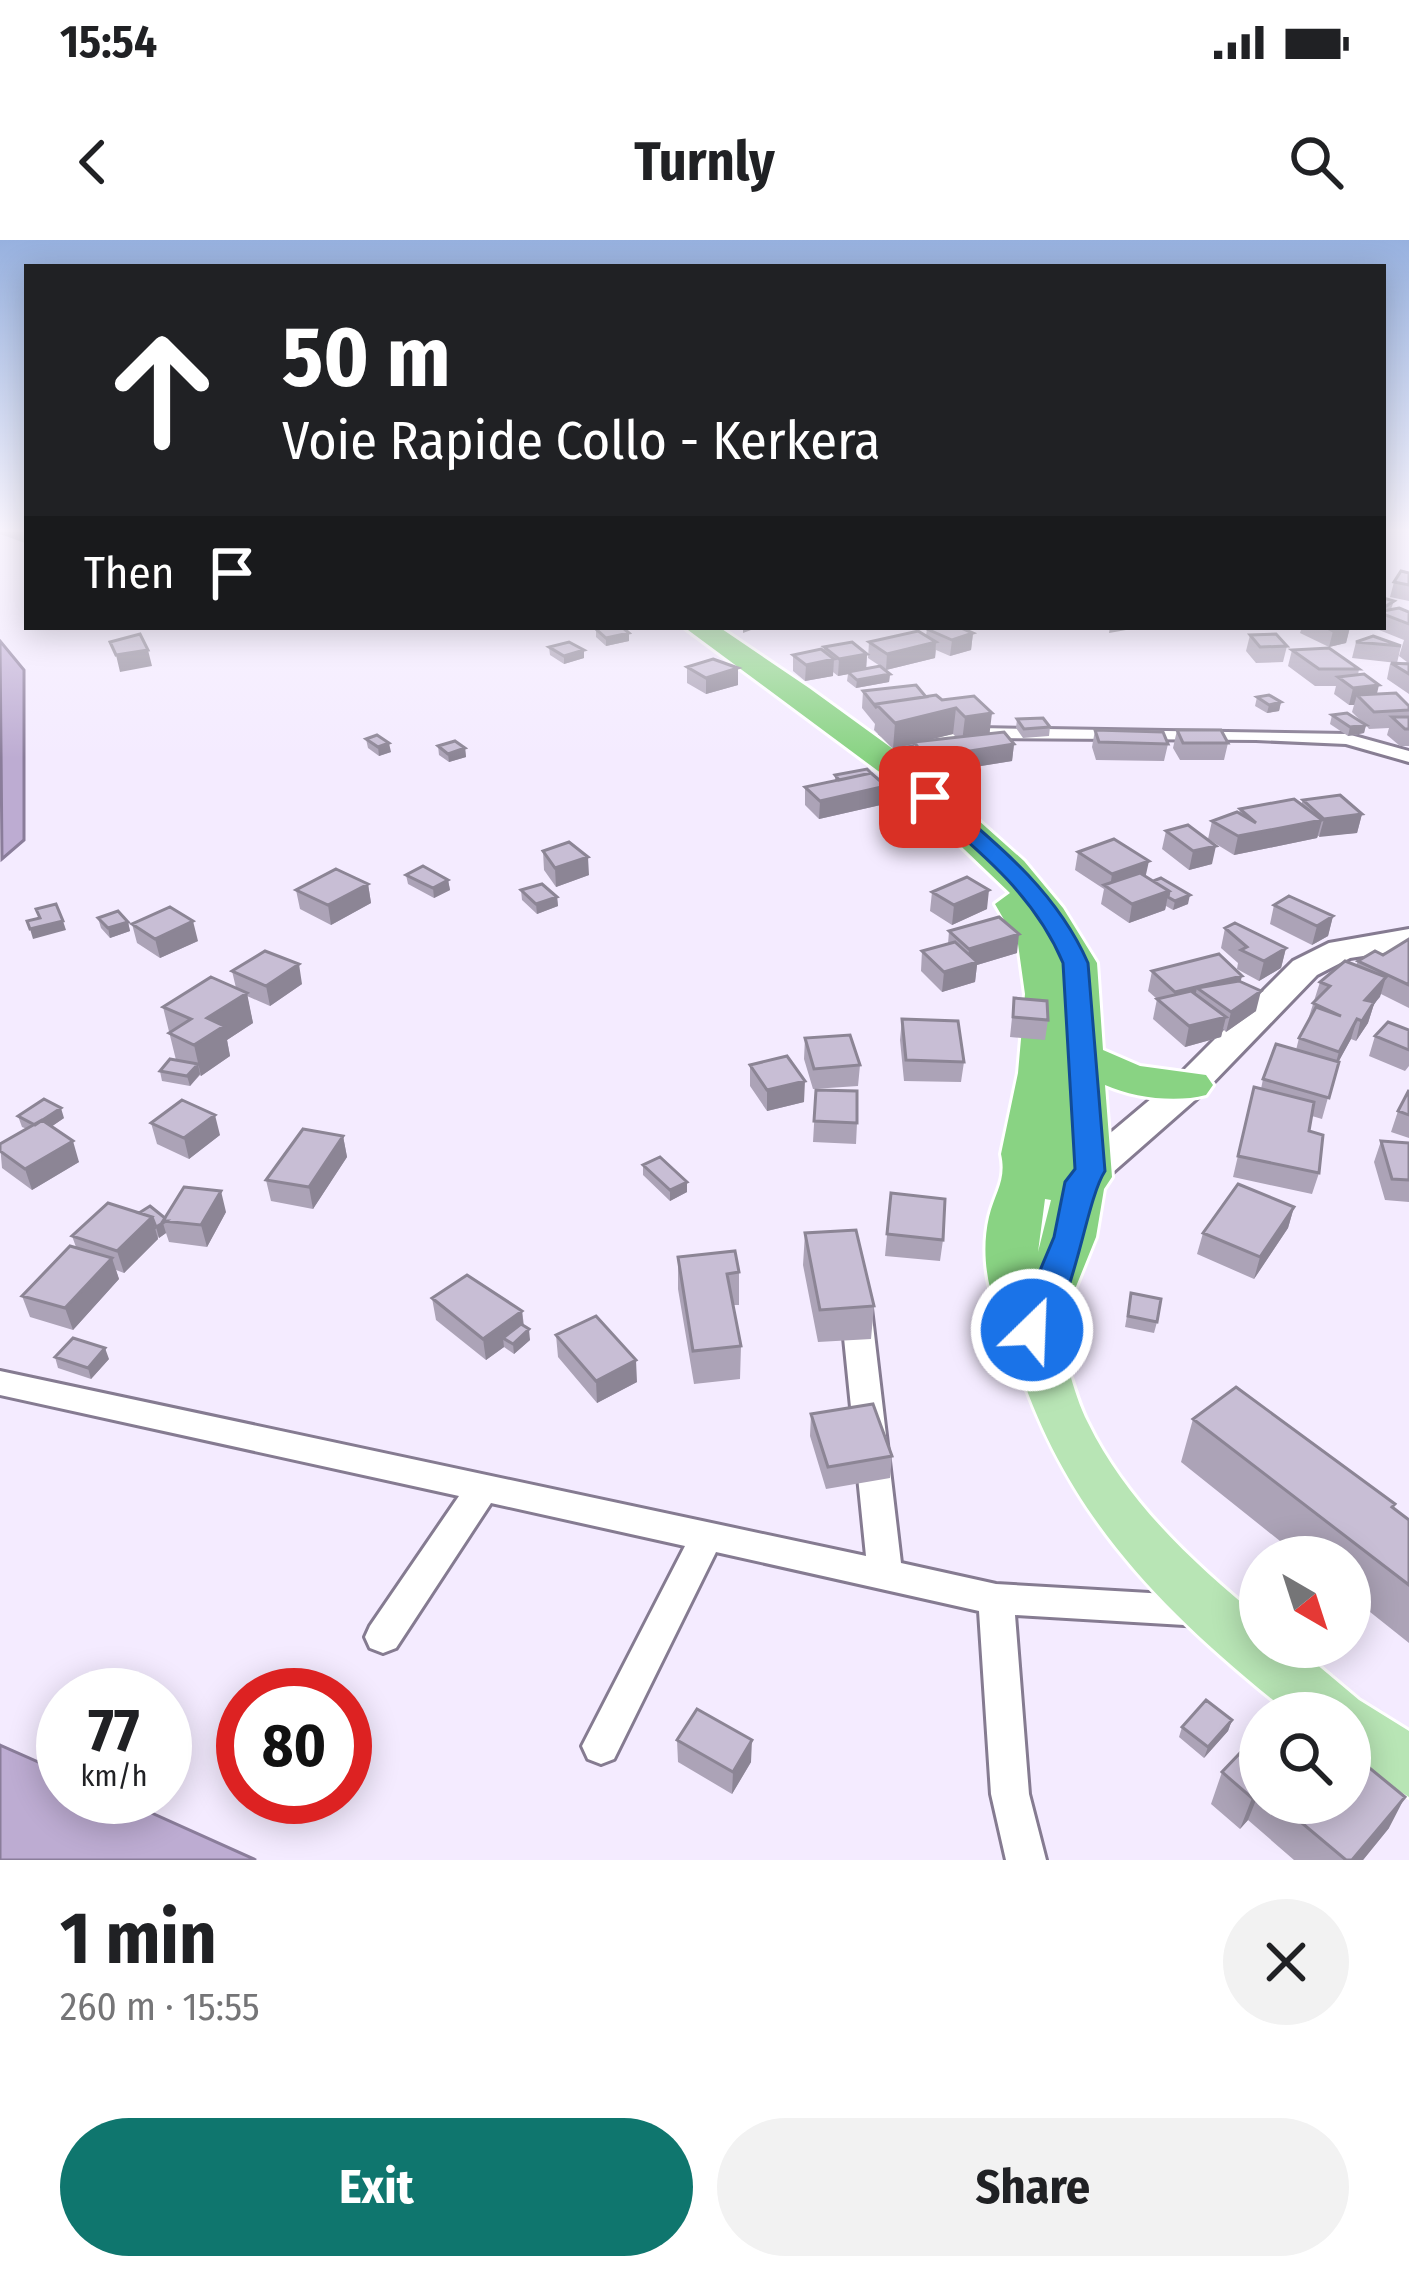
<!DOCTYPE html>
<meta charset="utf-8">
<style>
:root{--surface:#fff;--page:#f2f2f2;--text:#202124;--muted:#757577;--accent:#0f766e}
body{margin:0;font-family:"Fira Sans Condensed",sans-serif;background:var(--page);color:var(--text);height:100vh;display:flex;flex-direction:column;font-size:45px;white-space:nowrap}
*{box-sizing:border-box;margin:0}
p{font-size:39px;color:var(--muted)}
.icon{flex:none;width:66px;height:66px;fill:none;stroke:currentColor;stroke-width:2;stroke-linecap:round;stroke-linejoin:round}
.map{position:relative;height:1620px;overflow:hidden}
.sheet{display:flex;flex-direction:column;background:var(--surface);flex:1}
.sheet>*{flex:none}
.hud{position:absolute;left:24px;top:24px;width:1362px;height:366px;border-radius:0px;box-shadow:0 6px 30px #0003;background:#202124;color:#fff;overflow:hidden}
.needle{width:78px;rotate:141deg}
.fabs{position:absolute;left:1239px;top:1296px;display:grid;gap:24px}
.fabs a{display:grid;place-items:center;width:132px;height:132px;border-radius:50%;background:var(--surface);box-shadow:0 6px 30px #0003;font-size:60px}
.speed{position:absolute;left:36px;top:1428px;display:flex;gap:24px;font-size:60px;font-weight:700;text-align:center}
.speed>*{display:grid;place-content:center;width:156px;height:156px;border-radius:50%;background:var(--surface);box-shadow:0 6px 30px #0003;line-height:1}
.speed small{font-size:30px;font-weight:400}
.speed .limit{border:18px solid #d22;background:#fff;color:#111}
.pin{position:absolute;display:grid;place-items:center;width:102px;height:102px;color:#fff;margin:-51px;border-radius:24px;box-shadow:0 6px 18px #0006}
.me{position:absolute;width:132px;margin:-66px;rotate:24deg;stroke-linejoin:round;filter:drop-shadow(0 0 9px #0008)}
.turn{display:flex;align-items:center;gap:42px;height:252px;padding:0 60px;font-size:54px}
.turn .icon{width:156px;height:156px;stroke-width:2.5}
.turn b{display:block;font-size:84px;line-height:102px}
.then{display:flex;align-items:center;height:114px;padding:0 60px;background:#0003;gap:24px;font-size:45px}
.round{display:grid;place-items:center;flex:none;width:126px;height:126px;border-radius:63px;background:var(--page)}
.overview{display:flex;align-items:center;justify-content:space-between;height:204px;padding:0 60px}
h1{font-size:72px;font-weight:700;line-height:90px}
.primary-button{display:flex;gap:24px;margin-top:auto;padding:24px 60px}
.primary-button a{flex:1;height:138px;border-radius:72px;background:var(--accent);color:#fff;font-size:48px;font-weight:700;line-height:138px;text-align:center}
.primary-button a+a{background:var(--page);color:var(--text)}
.status{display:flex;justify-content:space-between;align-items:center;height:84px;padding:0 60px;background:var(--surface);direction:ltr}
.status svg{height:33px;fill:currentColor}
header{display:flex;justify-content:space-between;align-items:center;height:156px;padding:0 60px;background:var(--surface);font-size:54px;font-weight:700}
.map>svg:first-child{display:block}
</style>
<div class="status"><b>15:54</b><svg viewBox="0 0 49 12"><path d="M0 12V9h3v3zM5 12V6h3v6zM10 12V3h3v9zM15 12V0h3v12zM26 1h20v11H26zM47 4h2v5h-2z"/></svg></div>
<header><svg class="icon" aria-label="back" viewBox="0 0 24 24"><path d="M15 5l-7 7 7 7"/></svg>Turnly<svg class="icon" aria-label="search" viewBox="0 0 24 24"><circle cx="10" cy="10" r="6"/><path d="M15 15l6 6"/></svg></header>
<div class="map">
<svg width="1409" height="1620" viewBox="0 0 1409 1620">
<rect width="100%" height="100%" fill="#f4ebff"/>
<path fill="#bdacd2" stroke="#8a7d9a" stroke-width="3" d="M0,401L24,430V600L2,619Z
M0,1505L63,1533V1557H116L256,1620H0Z"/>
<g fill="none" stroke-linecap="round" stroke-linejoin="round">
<g stroke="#857b91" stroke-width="6">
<path id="street" d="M979,488L1347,494L1409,511V522L1346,504L1256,500L979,498L860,509L851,504L860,499Z
M856,1057L866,1060L871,1068L901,1323L996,1344L1201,1356L1213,1360L1219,1371L1213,1382L1201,1386L1015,1375L1029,1554L1046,1620H1006L991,1554L979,1371L716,1312L614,1519L601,1524L588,1519L582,1506L685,1306L491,1263L396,1408L383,1413L370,1408L365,1397L370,1386L459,1256L0,1155V1131L866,1316L841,1068L846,1060Z"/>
</g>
<g stroke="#857b91" stroke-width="6">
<path id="secondary" d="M1409,689V709L1350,718L1317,735L1203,853L1104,940H1076L1070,931L1076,922L1177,837L1293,721L1329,703Z"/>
</g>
<g stroke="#fff" stroke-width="6">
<path id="primary" d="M1032,1073L1049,1078C1067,1111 1071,1150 1088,1183C1126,1261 1194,1324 1260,1378V1407H1296L1359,1460L1409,1491V1557L1350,1521V1473H1289C1153,1364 1054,1263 1008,1091L1015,1078Z"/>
</g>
<g stroke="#fff" stroke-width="6">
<path id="highway" d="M684,387H719L809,448L922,530L1024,621L1063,668L1097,723L1103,810L1140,826L1206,835L1213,845L1206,855C1176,863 1134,858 1105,845L1112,937L1104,949L1096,997L1052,1106L1032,1112L1012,1106C991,1066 979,1021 989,977C995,952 1007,940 1001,914L1018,833L1025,754L1018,704L995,664L1010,653L897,545ZM1045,959L1051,960L1038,1012Z"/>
</g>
<use href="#street" fill="#fff" fill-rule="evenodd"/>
<use href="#secondary" fill="#fff" fill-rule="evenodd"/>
<use href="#primary" fill="#b8e5b5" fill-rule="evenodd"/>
<use href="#highway" fill="#89d383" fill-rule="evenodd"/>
</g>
<path fill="#aca3b7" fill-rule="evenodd" d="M0,292H27L25,303L0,294Z
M1409,333V361L1390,357L1394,342Z
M1383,358L1394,361L1391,369L1409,372V454L1387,439L1390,424L1407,422L1399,416L1404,400L1374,388L1383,387Z
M1302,387H1350L1346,403L1329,407L1300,393Z
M596,389L629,393V401L606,406L596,397Z
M927,389L973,393L971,410L950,416L936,410L935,418L886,430L890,434L889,442L856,448L847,441L848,434L838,436L833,432V436L805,441L793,431V415L824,411V407L867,414L866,429L880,426L868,418L869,402L926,396Z
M1250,395L1287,406L1283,422L1256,423L1246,411Z
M1356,402L1401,406L1397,423L1352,418Z
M549,407L584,418L564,424L550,415Z
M1292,410L1359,429L1358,435L1377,454L1409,470V506H1400L1387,495L1389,488L1369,489L1366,485L1364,493L1348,496L1330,484L1332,475L1363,483L1352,472L1354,465H1349L1334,454L1336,446H1315L1288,426Z
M687,427L738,445L706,454L687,443Z
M863,451L926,457L942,460L974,456L990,493L1014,504L1012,521L925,535L912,519L914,504L893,509L874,490L875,484L862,468ZM953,494L956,497L927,500Z
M1257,457L1281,462L1279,471L1267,473L1255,466Z
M1017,479L1050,487L1049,496L1023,498L1016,488Z
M1095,490L1168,504L1164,521L1096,520L1092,507Z
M1177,490L1228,503L1224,520H1180L1173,508Z
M366,499L391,512L379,516L368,508Z
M438,506L465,508L466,517L449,522L439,515Z
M835,535L886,546L885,564L819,579L805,565V547L835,541Z
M1303,560L1362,574L1357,593L1318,596L1317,598L1234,615L1208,599L1212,581L1239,574L1240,569L1301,565Z
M1166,591L1212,624L1189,630L1162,609Z
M543,611L589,635L556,647L544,630Z
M1078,612L1146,636L1188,664L1173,670L1166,666L1165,670L1129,683L1101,664L1104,649L1075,630Z
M406,635L448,640L450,650L434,658L408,644Z
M368,644L371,663L331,685L300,669L296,650Z
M521,650L557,657L558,666L537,674L522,660Z
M932,652L987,669L952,685L930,671Z
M1274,665L1333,676L1328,696L1312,705L1270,684Z
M98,678L128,682L130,691L110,698L101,688Z
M132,684L198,701L160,718L137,703Z
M1225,688L1286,708L1281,728L1259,741L1237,729L1238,723L1221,708Z
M949,691L1017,713L977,725L975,742L942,752L921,731L922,711L948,704Z
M1409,699V768L1381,754L1374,764L1368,783L1356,801L1351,799L1338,822L1322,879L1312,876L1309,891L1319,933L1312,954L1233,937L1254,847L1261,849L1263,839L1296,810L1299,798L1307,783L1320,742L1356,725L1358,721L1383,715Z
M232,731L302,744L270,766L247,756L253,783L227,800L230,816L201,836L200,835L190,846L162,841L160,831L176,820L163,767L236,748Z
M1152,731L1241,742L1256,771L1226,792L1223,789L1221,797L1185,807L1153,779L1157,759L1148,751Z
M1014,758L1048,780L1045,800L1010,797Z
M902,779L964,822L961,842L904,841L900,800Z
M1409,790V826L1405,831L1369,816L1375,796Z
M805,798L860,825L858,846L813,849L804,819Z
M750,825L804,862L767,871L750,846Z
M816,850L857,883L856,904L813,902Z
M1409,850V898L1391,892L1398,871Z
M18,876L64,878L51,887L79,922L32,950L2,928L0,904L27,889L22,887Z
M151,883L220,895L189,919L157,904Z
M343,896L347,917L313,969L271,961L266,940Z
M1381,901L1409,903V962L1385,960L1374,922Z
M643,925L687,952L670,961L643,935Z
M891,953L943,1000L940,1021L885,1016Z
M1294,967L1288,988L1254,1039L1197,1014L1203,993Z
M226,972L207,1007L169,1002L166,993L159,998L158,996V999L124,1033L116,1030L119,1039L73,1090L30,1077L22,1056L76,1007L72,996L139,973L165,978Z
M805,993L874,1066L871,1099L818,1102L803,1025Z
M678,1017L739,1032V1065H733L741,1106L740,1139L694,1144L678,1049Z
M1131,1053L1157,1082L1154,1093L1125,1087Z
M432,1058L522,1071L524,1085L530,1100L514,1114L504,1107L486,1120L436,1080Z
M556,1095L637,1142L597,1163L558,1117Z
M55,1117L109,1119L91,1139L58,1128Z
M811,1174L892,1216L890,1238L826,1249L810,1196Z
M1193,1179L1393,1268L1409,1280V1403L1350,1356V1317H1300L1181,1222Z
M1232,1480L1228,1491L1204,1518L1179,1497L1182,1487Z
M1260,1492V1563H1350L1389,1588L1363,1620H1294L1248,1580L1240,1589L1211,1564L1222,1532Z
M677,1500L751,1522L732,1554L678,1522Z"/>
<path fill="#8c8595" d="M743,387H759L743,393Z
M1110,387H1127L1126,390L1109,393Z
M1350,387L1346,403L1329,407L1333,391Z
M629,393V401L606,406V398Z
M973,393L971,410L950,416L952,400Z
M936,402L935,418L886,430L887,414Z
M148,410L152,426L120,432L116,415Z
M584,410V418L564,424V416Z
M867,414L866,431L838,436L839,419Z
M834,419L833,436L805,441L806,425Z
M738,428V445L706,454V438Z
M890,434L889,442L856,448L857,440Z
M1379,445L1375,462L1357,455L1354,465H1349L1353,448Z
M1281,462L1279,471L1267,473L1269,465Z
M956,468L953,494L893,509L895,483Z
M992,473L989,498L962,502L965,477Z
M1366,485L1364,493L1348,496L1350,487Z
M389,503L391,512L379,516L378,507Z
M1014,504L1012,521L925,535L926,518Z
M465,508L466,517L449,522L448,514Z
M886,546L885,564L819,579L820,561Z
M1362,574L1357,593L1319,597L1324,579Z
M1322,580L1317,598L1234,615L1238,596Z
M1216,606L1212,624L1189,630L1193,611Z
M588,617L589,635L556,647L555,628Z
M1149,621L1145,639L1110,648L1112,634Z
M448,640L450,650L434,658L433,648Z
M368,644L371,663L331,685L328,665Z
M989,650L987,669L952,685L954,665Z
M1169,651L1165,670L1129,683L1132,664Z
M1190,655L1188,664L1173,670L1175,661Z
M557,657L558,666L537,674L536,664Z
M1333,676L1328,696L1312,705L1317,686Z
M63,681L66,690L33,699L30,689Z
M193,681L198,701L160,718L155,699Z
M128,682L130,691L110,698L108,688Z
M1019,694L1017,713L977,725L975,742L942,752L944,732L967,725L969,709Z
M1286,708L1281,728L1259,741L1264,721Z
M299,724L302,744L270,766L266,746Z
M1242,736L1237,756L1197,748L1193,766L1171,772L1175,752Z
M1386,737L1380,757L1374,764L1368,783L1356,801L1365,760Z
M1261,751L1256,771L1226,792L1231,772Z
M247,753L253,783L227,800L230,816L201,836L194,805L207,778Z
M1226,777L1221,797L1185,807L1189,786Z
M1357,779L1351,799L1333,832L1339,812Z
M198,824L200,834L190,846L187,836Z
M805,841L804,862L767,871V850Z
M61,868L64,878L39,895L35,885Z
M215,875L220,895L189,919L184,898Z
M343,896L347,917L313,969L309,947Z
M73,901L79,922L32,950L25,929Z
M687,942V952L670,961V950Z
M221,951L226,972L207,1007L201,985Z
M1294,967L1288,988L1254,1039L1260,1017Z
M152,977L158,999L124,1033L117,1011Z
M163,983L166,993L159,998L156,987Z
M112,1018L119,1039L73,1090L65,1068Z
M522,1071L524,1093L503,1098L504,1107L486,1120L483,1099Z
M529,1089L530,1100L514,1114L513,1104Z
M105,1108L109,1119L91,1139L88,1128Z
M636,1120L637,1142L597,1163L596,1141Z
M1232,1480L1228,1491L1204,1518L1208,1507Z
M752,1500L751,1522L732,1554L733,1532Z
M1260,1550L1248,1580L1240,1589L1252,1558Z
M1405,1557L1389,1588L1363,1620H1352Z"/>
<path fill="#c8bed5" stroke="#8c8595" stroke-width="3" d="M1401,331L1409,333V345L1394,342Z
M1383,358L1394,361L1383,368Z
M1399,368L1409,372V384L1383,374V371Z
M605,387H622L629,393L606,398L596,389Z
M933,387H959L973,393L952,400L927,389Z
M1325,387H1349L1333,391Z
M918,391L936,402L887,414L869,402Z
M140,394L148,410L116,415L110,402Z
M1276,394L1287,406L1260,407L1250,395Z
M1373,396L1401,406L1356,402Z
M569,402L584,410L564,416L549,407Z
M852,402L867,414L839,419L824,407Z
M1329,408L1359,429H1319L1292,410Z
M821,409L834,419L806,425L793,415Z
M713,419L738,428L706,438L687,427Z
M1391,423L1409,424V434Z
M880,426L890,434L857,440L848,432Z
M1364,434L1379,445L1353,448L1338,437Z
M916,445L926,457L876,464L878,466L876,467L863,451Z
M1396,453L1409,466V470L1374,472L1357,455Z
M936,455L942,460L974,456L992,473L965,477L956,468L895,483L876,464Z
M1269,455L1281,462L1269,465L1257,457Z
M1347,473L1366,485L1350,487L1332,475Z
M1392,477H1409V489H1405Z
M1043,478L1050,487L1024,489L1017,479Z
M1095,490L1163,492L1168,504L1099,502Z
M1177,490H1221L1228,503H1183Z
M1004,492L1014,504L926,518L914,502Z
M377,495L389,503L378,507L366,499Z
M455,501L465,508L448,514L438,506Z
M867,529L871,533L839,540L835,535Z
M871,533L886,546L820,561L805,547Z
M1340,555L1362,574L1324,579L1303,560Z
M1294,559L1322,580L1238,596L1212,581L1237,572L1256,583L1240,569Z
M1188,585L1216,606L1193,611L1166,591Z
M1114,599L1149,621L1112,634L1078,612Z
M569,602L588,617L555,628L543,611Z
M423,626L448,640L433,648L406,635Z
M336,629L368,644L328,665L296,650Z
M1140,633L1169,651L1132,664L1104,645Z
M967,637L989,650L954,665L932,652Z
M1161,638L1190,655L1175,661L1168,657L1169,651L1153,641Z
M542,644L557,657L536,664L521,650Z
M1289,656L1333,676L1317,686L1274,665Z
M56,664L63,681L30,689L27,681L40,678L36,669Z
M170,667L193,681L155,699L132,684Z
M118,671L128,682L108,688L98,678Z
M999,677L1019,694L969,709L949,691Z
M1235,683L1286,708L1264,721L1241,710L1247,707L1225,688Z
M1409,699V745L1358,721L1375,711L1383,715Z
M955,702L977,722L944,732L922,711Z
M265,711L299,724L266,746L232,731Z
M1219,714L1242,736L1175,752L1152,731Z
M1345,721L1386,737L1365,760L1374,762L1362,781L1357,779L1339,812L1299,798L1316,767L1341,776L1313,763L1330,746L1320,742Z
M211,737L247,753L207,778L224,786L194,805L169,793L191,779L163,767Z
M1239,741L1261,751L1231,772L1197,748Z
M1191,751L1226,777L1189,786L1157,759Z
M1014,758L1047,761L1048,780L1013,777Z
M902,779L958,781L964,822L906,820Z
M1388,782L1409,790V810L1375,796Z
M850,795L860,825L814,829L805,798Z
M1276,804L1339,822L1329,858L1263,839Z
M787,816L805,841L767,850L750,825Z
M170,819L198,824L187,836L160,831Z
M1254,847L1314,862L1309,891L1323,895L1319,933L1238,916Z
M816,850L857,851V883L814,881Z
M1409,850V875L1398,871Z
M44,859L61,868L35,885L18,876Z
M182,860L215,875L184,898L151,883Z
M42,880L73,901L25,929L0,911V904Z
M303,889L343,896L309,947L266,940Z
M1381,901L1409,903V940L1392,939Z
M660,917L687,942L670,950L643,925Z
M1238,944L1294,967L1260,1017L1203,993Z
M184,947L221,951L201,985L163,981Z
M891,953L945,959L943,1000L887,994Z
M108,963L152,977L117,1011L72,996Z
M150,966L165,978L163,981H166L156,987L152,977L139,973Z
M856,990L874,1066L820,1070L805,993Z
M70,1006L112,1018L65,1068L22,1056Z
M735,1011L739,1032L727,1034L741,1106L693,1111L678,1017Z
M467,1035L522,1071L483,1099L432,1058Z
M1131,1053L1161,1059L1157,1082L1128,1076Z
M596,1076L636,1120L596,1141L556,1095Z
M521,1084L529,1089L513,1104L503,1098Z
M73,1098L105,1108L88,1128L55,1117Z
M1236,1147L1395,1264L1392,1267L1409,1280V1345L1193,1179Z
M873,1164L892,1216L828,1227L811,1174Z
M1206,1460L1232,1480L1208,1507L1182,1487Z
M697,1469L752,1500L733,1532L677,1500Z
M1260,1492V1550L1252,1558L1222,1532Z
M1350,1512L1405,1557L1352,1620H1346L1278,1563H1350Z"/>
<linearGradient id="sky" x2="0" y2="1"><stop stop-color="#97b1df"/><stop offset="0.56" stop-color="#faf6ff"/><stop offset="1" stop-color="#faf6ff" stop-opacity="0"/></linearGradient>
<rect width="1409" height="518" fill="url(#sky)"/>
<path fill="#1a73e8" stroke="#114b97" stroke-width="3" d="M922,553H937C996,603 1056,650 1088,723L1105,931C1083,965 1072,1091 1032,1103L1015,1090L1054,997L1065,942L1075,929L1063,723C1034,654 977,609 922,562Z"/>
</svg>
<div class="fabs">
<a><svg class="needle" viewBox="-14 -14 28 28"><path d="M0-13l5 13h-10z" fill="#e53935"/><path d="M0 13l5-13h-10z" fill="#757577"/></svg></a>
<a><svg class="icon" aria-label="search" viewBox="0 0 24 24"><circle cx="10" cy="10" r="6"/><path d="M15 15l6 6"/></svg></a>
</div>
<div class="speed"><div>77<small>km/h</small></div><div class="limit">80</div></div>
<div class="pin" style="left:930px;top:557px;background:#d93025"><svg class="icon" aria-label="arrive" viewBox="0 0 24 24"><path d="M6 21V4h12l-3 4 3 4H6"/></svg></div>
<svg class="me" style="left:1032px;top:1090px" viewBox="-20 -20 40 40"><circle r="17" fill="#1a73e8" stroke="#fff" stroke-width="3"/><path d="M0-11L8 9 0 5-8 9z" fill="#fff"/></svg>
<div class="hud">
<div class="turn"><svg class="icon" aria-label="ahead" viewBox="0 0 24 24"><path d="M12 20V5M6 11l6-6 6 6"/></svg><div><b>50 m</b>Voie Rapide Collo - Kerkera</div></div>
<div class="then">Then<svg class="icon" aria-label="arrive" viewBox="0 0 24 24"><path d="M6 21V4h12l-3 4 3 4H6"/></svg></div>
</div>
</div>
<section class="sheet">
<div class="overview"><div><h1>1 min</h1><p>260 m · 15:55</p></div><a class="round"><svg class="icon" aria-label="close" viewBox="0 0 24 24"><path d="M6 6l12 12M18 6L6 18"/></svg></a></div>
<div class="primary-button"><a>Exit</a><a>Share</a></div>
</section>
